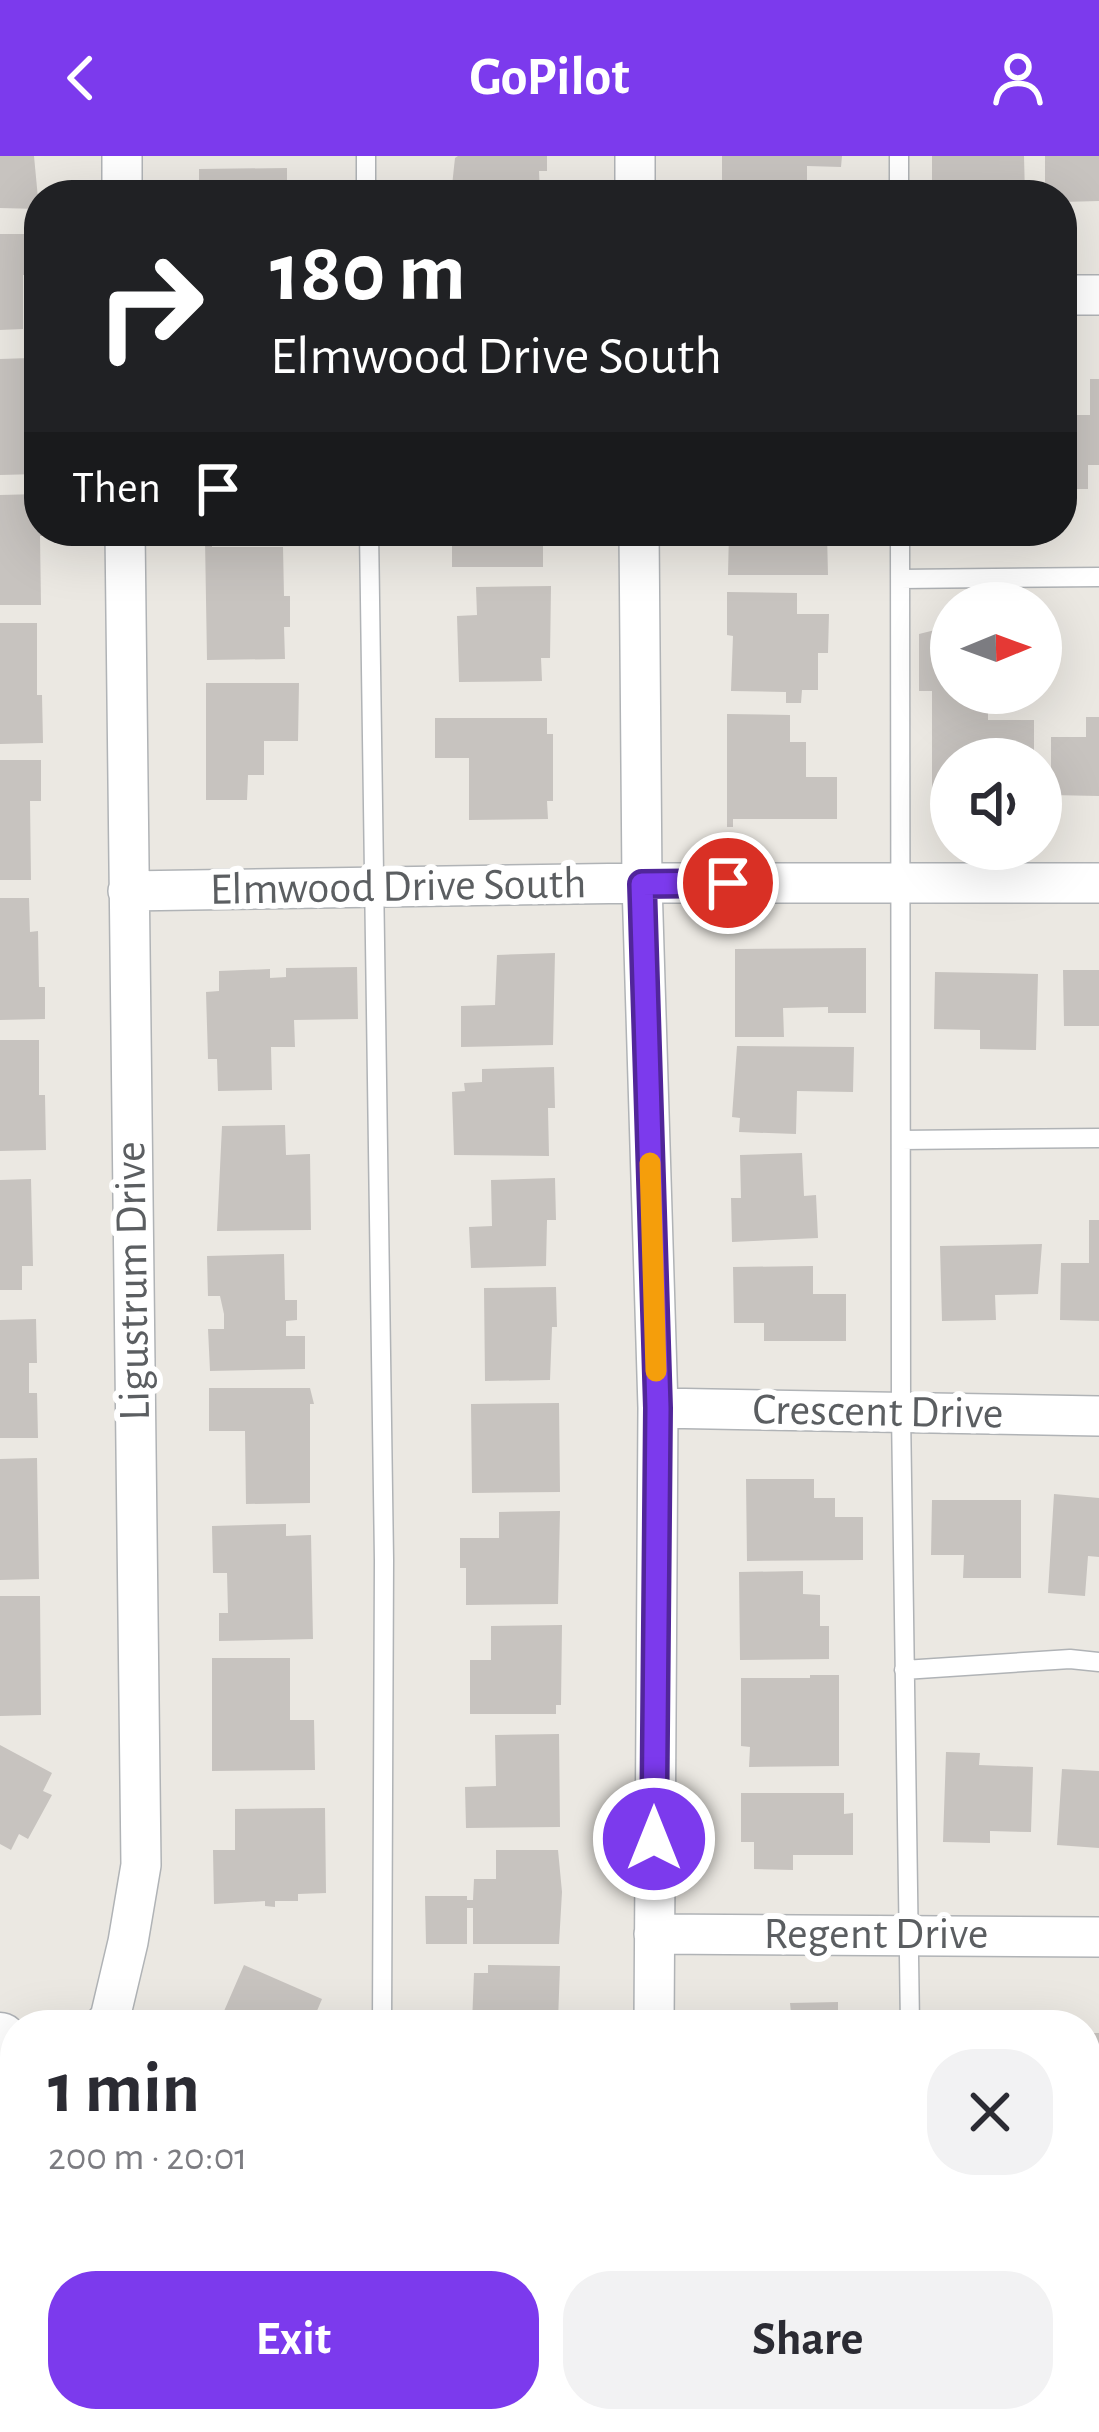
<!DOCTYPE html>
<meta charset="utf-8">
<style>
:root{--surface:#fff;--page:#f2f2f3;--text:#2b2b33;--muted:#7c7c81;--accent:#7c3aed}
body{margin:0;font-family:"Alegreya Sans",sans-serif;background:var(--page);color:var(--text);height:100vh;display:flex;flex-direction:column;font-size:45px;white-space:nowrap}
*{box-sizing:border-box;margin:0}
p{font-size:39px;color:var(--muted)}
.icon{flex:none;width:66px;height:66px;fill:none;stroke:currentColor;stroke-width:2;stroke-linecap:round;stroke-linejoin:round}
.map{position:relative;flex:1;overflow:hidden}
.side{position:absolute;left:0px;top:1854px;width:1101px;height:423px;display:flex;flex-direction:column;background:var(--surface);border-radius:48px 48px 0 0;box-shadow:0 12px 48px #0002}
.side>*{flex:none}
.guide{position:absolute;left:24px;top:24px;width:1053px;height:366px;border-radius:48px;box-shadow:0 12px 48px #0002;background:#202124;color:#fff;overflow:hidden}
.needle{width:78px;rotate:89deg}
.tools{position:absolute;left:930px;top:426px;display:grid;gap:24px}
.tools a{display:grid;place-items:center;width:132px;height:132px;border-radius:50%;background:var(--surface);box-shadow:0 12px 48px #0002;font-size:60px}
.pin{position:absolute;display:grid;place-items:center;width:102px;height:102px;color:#fff;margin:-51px;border:6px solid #fff;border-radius:50%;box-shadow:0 3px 12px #0007}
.me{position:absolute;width:132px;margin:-66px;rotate:0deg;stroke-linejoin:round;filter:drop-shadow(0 0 9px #0008)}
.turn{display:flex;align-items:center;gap:42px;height:252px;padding:0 48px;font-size:54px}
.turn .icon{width:156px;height:156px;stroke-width:2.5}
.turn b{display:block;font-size:84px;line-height:102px}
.then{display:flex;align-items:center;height:114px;padding:0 48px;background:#0003;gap:24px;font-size:45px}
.round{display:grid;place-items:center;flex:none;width:126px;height:126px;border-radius:48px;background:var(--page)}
.summary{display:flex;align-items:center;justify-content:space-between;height:204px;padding:0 48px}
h1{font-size:72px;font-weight:700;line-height:90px}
.primary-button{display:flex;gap:24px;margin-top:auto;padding:24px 48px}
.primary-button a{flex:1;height:138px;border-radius:48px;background:var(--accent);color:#fff;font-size:48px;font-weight:700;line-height:138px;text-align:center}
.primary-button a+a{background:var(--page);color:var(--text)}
header{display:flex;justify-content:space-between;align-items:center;height:156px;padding:0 48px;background:var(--accent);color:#fff;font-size:54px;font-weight:700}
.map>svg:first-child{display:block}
</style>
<header><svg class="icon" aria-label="back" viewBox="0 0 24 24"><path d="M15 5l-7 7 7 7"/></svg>GoPilot<svg class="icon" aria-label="person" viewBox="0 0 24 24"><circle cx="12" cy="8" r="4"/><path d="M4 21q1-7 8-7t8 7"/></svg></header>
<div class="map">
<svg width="1099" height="2276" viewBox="0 0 1099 2276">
<rect width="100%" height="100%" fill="#ebe8e2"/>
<path fill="#c7c3bf" d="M0,0H34L39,53L0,52Z
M458,0H547V15H539L540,39H451L455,2Z
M722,0H842L841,11L807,10V39H722Z
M932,0H1024L1025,39H932Z
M1045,0H1099V45L1062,46V39H1045Z
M287,12V29L302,30L303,39H199V13Z
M0,78H39V119H23V173L0,174Z
M30,202V239L37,238L39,318L0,319V203Z
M1090,223H1099V309H1088V333H1062V259H1090Z
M39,338V375H45V380H40L41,449H0V339Z
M452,375H543V411H452Z
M729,375L827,378L828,419H728Z
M205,383H212V391H283L284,440H290V471H284L285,503L207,504Z
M551,430L550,502H541L542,525L459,526L457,460L477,459L476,431Z
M727,436L797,437V458H829L828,497H818V534H802L801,547H786V536L731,535L733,480L727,479Z
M0,467H37V539H42L43,587L0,588Z
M951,470V537H988V564H1034V603H951V640H932V535H919V478Z
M206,527H299L298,585H264V619H248L247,644H206Z
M727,558L790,559V586H806V621H837V663H733V671H727Z
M1086,561H1099V640L1051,639V581H1086Z
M435,562H547V578H553V645H547L548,663L469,664V602H435Z
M0,604H41V645H30L31,724H0Z
M0,742H29L30,776L38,775L39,831H45V863L0,864Z
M866,792V857H828V851L783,852L784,881H735V793Z
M555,797L553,889L461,891V850L495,849L497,799Z
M357,811L358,863L294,864L295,891H271L272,934L218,935L217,903H208L206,836L219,835V815L270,813V822L286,821V812Z
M1063,814H1099V870H1064Z
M935,816L1038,818L1036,894L980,893V874L934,873Z
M0,884H39V939H45L46,994L0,995Z
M737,890L854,891L853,936L797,935L796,978L739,976L740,962L732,961Z
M554,911L555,952H548L549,1000L454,999L452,936L465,935L464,927L482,926V913Z
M285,969L286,999L310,998L311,1074L217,1075L222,970Z
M802,997L804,1040L816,1039L818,1082L732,1086L731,1042H741L740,999Z
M555,1022L556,1064H547L546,1110L471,1112L469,1071L492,1070L491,1024Z
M31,1023L33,1110H22V1134H0V1024Z
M1089,1064H1099V1165L1060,1164L1061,1107H1089Z
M1042,1088L1038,1138L995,1139L996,1164L942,1165L940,1090Z
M284,1098L285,1144H297V1164L286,1165V1180H305V1213L210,1215L208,1173H224V1158L220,1140H208L207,1100Z
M813,1110V1138H846V1185H764V1167H734L733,1111Z
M556,1131L557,1171H552L550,1224L485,1225L484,1132Z
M36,1163L37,1207H29V1237H37L38,1282H0V1164Z
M209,1232H310L314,1248H310V1347L246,1348L245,1275H209Z
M559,1247L560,1336L472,1337L471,1248Z
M37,1302L39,1423L0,1424V1303Z
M746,1323H814V1342H835V1361H863V1404L747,1405Z
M1054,1338L1099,1342V1401L1088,1400L1085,1440L1048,1437Z
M932,1344H1021V1422H963L964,1399H931Z
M560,1355L558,1448L466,1449V1412H460V1382H499V1356Z
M286,1368V1380L311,1379L313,1483L219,1485V1457H228L227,1417H213L212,1370Z
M803,1415V1438L820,1439V1470H829V1503L740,1504L739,1416Z
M0,1440H40L41,1559L0,1560Z
M562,1469L561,1549H556V1558H470V1504H491V1470Z
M212,1502H290V1564H314L315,1614L212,1615Z
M810,1519H839V1610L749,1611L750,1591L741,1590V1522H810Z
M559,1578L560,1671L466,1672L465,1631L496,1630L495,1579Z
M0,1589L52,1617L43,1635L52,1639L28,1683L19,1678L11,1694L0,1688Z
M946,1596L980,1597L979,1609L1033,1611L1031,1676L990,1675V1687L943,1686Z
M1062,1613L1099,1615V1692L1057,1689Z
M741,1637H844V1658L853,1657V1699H793V1714L754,1713V1686H741Z
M325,1652L326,1737L298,1738V1745H275V1751L265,1750V1745L214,1748L213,1694H235V1653Z
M496,1694H558L562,1736L559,1788H473V1752H467V1788H426L425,1740H467V1744H473L474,1723H496Z
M244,1809L322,1843L311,1869H218Z
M488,1809L560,1810L558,1865H572V1869L472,1867L474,1817H488Z
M838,1846V1856L900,1855L901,1869H743V1857H791L790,1847Z
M944,1863L1033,1864V1869H944Z
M1086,1877H1099V1952H1086Z
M0,2096L15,2111V2198L0,2183Z
M1086,2137H1099V2219L1086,2218Z
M122,2262H202L216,2276H136Z"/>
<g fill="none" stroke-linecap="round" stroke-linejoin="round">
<g stroke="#b0b3b6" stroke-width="21">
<path id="lane" d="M366,0V39
M899,0V39
M369,375L384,1404L382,1869
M900,375L901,1256L910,1869
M900,423L1099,421
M901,984L1099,982
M904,1514L1070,1503L1099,1506
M1086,2029L1099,2030
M921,2262V2276"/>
</g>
<g stroke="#b0b3b6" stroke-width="42">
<path id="street" d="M122,0V39
M635,0V39
M1062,139H1099
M639,375L642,727L658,1252L654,1869
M128,735L642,727H1099
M658,1252L1099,1260
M654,1778L1099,1781
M104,1869L110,1862L128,1786L141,1709L125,375
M644,2276L646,2262"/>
</g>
<g stroke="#afb2b6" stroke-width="57">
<path id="secondary" d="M0,1884L15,1898
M371,2262L387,2276"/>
</g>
<use href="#lane" stroke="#fff" stroke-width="18"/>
<use href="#street" stroke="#fff" stroke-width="39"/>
<use href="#secondary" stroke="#fff" stroke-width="54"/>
</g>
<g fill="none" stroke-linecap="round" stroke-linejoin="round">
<g stroke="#51269a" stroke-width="30">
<path id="route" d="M654,1683L658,1252L642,728L728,727"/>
</g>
<use href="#route" stroke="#7c3aed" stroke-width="21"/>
<path stroke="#f59e0b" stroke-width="21" d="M650,1007L656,1215"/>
</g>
<g text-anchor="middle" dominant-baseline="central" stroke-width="12" stroke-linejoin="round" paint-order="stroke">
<g font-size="45" fill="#5b5e61" stroke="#fff">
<text transform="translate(398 731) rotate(-1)">Elmwood Drive South</text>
<text transform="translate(133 1125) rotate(-91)">Ligustrum Drive</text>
<text transform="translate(878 1256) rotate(1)">Crescent Drive</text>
<text x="876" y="1778">Regent Drive</text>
</g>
</g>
</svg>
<div class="tools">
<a><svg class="needle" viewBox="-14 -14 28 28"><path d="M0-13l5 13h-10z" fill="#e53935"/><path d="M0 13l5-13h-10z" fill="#7c7c81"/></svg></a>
<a><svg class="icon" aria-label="sound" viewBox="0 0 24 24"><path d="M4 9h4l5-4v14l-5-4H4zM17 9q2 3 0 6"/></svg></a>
</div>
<div class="pin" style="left:728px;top:727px;background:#d93025"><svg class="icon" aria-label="arrive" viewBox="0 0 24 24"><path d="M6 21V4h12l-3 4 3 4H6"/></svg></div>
<svg class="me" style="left:654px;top:1683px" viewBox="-20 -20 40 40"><circle r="17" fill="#7c3aed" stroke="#fff" stroke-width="3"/><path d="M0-11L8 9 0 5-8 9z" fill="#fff"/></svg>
<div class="guide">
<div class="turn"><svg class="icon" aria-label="right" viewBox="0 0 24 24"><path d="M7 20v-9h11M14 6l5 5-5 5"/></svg><div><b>180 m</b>Elmwood Drive South</div></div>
<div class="then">Then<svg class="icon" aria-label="arrive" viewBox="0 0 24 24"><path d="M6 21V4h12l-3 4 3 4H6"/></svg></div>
</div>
<section class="side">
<div class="summary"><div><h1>1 min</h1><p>200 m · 20:01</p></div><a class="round"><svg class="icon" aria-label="close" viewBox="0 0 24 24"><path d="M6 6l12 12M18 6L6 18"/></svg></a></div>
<div class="primary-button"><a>Exit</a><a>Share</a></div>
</section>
</div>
